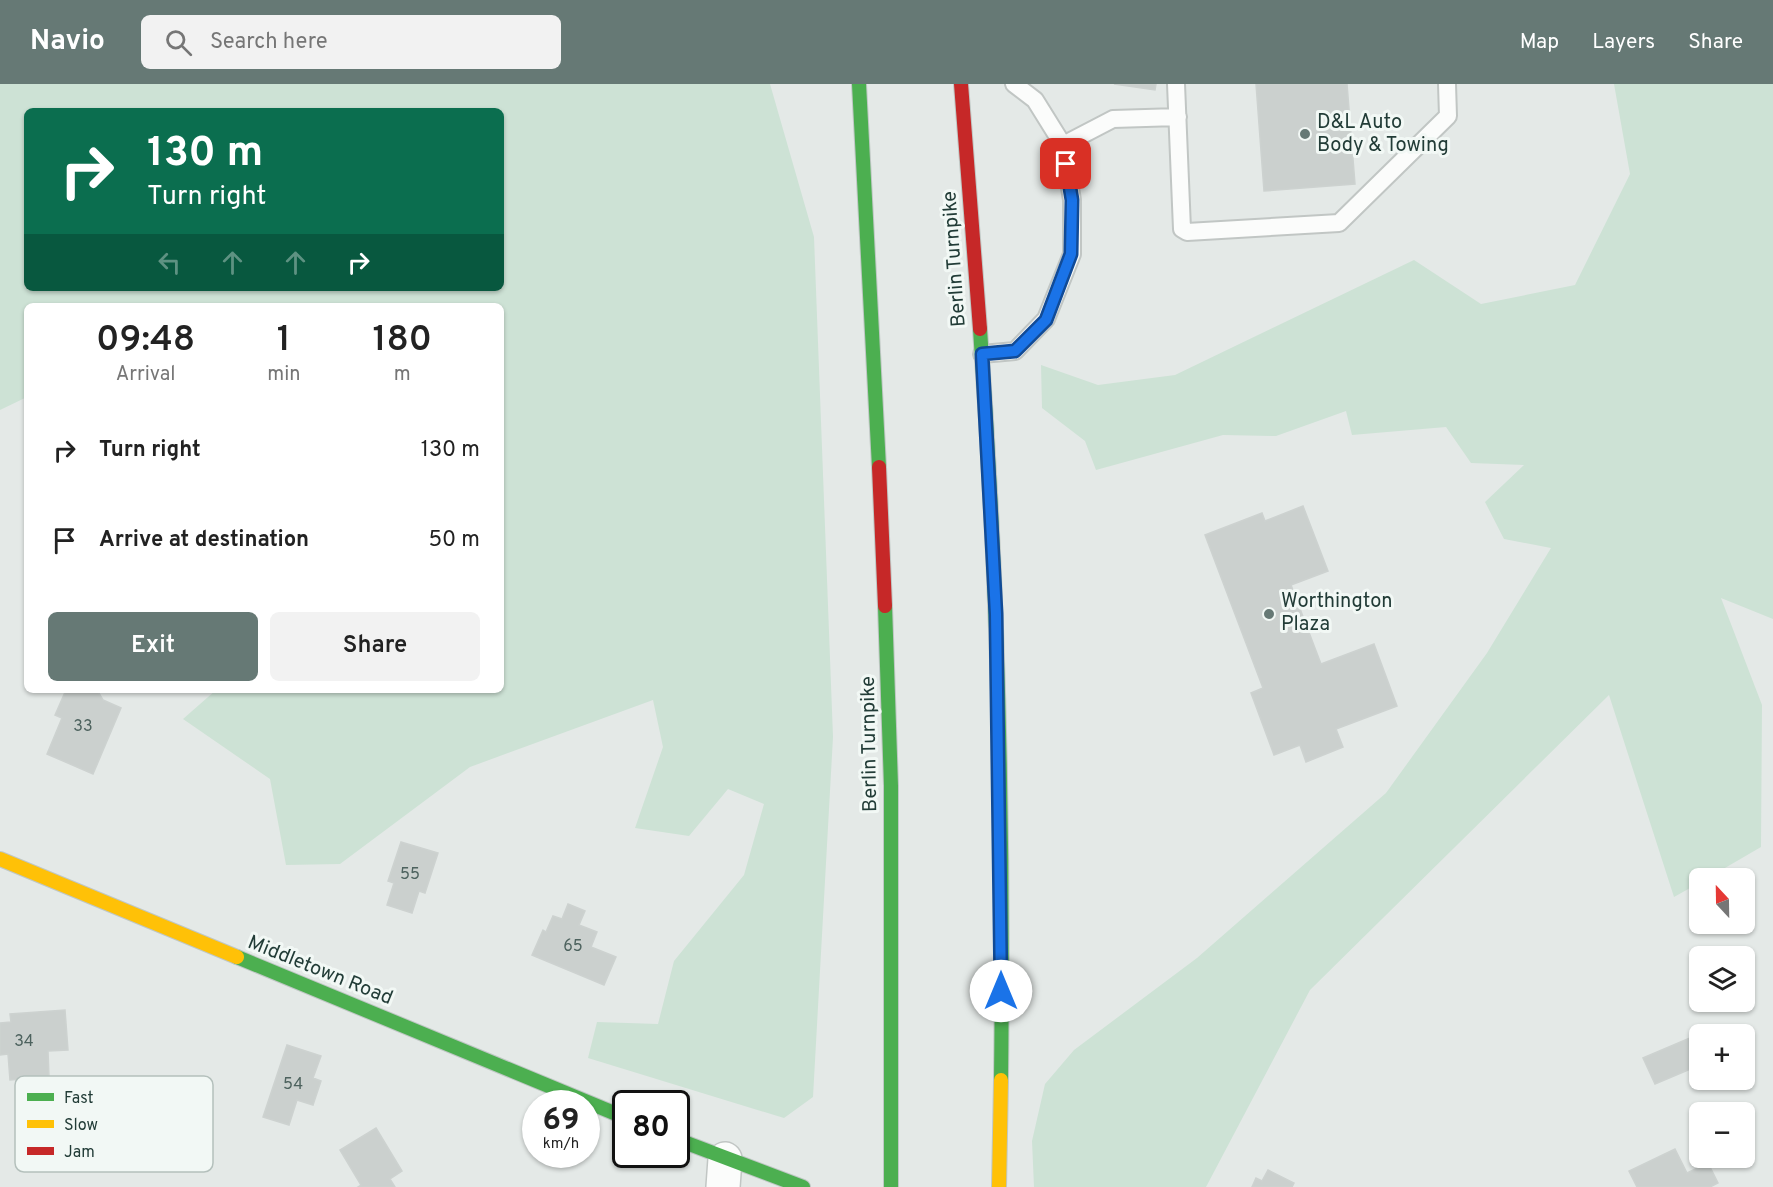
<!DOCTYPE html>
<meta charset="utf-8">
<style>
:root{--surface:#fff;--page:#f2f2f2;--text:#222;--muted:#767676;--accent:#667975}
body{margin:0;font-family:Overpass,sans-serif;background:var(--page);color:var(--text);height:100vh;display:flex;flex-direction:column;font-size:22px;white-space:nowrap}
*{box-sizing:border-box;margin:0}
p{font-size:20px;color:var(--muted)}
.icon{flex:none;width:33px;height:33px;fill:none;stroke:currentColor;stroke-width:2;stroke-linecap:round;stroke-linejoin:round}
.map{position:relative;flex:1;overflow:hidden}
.drawer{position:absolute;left:24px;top:219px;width:480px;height:390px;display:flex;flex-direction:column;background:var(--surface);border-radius:9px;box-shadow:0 2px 4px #0004}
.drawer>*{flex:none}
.top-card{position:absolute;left:24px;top:24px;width:480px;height:183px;border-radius:9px;box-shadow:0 2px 4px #0004;background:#0b6e4f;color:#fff;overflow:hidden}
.needle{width:39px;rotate:338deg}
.controls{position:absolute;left:1689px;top:784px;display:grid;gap:12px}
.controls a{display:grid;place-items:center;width:66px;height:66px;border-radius:9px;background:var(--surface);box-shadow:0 2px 4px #0004;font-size:30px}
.speed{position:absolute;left:522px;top:1006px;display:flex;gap:12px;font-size:30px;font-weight:700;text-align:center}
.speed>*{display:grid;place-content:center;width:78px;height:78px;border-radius:50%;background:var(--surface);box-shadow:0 2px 4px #0004;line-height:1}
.speed small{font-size:15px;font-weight:400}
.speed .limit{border:3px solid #111;border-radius:9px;background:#fff;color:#111}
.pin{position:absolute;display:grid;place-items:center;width:51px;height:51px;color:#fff;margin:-26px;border-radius:12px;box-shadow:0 3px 9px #0006}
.me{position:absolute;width:66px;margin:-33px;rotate:0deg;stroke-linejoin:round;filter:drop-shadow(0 0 4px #0008)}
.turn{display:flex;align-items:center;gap:21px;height:126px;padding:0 24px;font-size:27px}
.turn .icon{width:78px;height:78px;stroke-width:2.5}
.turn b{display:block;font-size:42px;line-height:51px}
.lanes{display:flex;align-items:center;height:57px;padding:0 24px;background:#0003;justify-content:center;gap:30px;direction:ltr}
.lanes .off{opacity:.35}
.eta{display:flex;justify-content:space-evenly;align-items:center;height:102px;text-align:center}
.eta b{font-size:36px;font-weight:600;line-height:42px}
.cta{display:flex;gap:12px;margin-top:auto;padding:12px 24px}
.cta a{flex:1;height:69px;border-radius:9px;background:var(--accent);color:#fff;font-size:24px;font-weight:600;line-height:69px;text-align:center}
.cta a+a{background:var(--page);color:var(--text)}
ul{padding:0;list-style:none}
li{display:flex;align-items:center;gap:18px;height:90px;padding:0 24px}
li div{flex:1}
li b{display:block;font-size:22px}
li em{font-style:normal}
header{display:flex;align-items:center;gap:36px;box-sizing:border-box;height:84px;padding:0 30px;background:var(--accent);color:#fff}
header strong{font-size:28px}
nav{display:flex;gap:33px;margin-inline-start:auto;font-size:21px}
.search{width:420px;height:54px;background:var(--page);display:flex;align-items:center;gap:15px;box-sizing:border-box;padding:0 21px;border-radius:9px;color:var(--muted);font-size:22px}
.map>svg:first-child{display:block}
</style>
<header>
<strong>Navio</strong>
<div class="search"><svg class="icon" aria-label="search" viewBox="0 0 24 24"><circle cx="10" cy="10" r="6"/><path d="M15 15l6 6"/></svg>Search here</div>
<nav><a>Map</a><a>Layers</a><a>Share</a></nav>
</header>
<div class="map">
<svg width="1773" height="1103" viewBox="0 0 1773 1103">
<rect width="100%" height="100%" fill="#e4e9e7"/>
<path fill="#cde2d5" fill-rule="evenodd" d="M0,0H770L814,153L833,653L813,1013L784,1034L588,974L597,938L658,940L674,877L744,791L764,720L728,705L689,752L635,744L663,663L653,616L470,683L340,780L286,781L270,695L183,635L216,606H501V222H27V313L0,326ZM27,27H501V204H27Z
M1614,0H1773V535L1721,514L1762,621L1761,763L1706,795H1700L1699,799L1674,813L1609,611L1310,906L1206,1103H1034L1032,1057L1045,1000L1074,966L1197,874L1386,709L1487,569L1551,464L1504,455L1485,418L1524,381L1471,379L1446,343L1352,351L1346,327L1276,352L1223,351L1096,386L1085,357L1042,324L1041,281L1098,301L1175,291L1414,176L1481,220L1575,201L1630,90Z"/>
<path fill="#cbd0ce" stroke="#cdd2d0" stroke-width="1.5" d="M1114,0H1156L1155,6Z
M1256,0H1347L1355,100L1264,107Z
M1303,422L1328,487L1291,501L1321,580L1374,560L1397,622L1336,645L1343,663L1306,678L1300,661L1274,671L1251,609L1263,604L1205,451L1262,429L1265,437Z
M66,606H97L103,616L121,624L93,690L47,670L62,634L55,631Z
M401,758L438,769L425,809L419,807L412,829L387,821L394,799L388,797Z
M568,820L585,827L579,841L597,848L591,863L616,873L604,901L532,871L543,846L546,848L553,832L562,835Z
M65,926L68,966L48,967L49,993L10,996L8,970L0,971V939L11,938L10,930Z
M1699,950L1700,981L1655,1000L1643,974Z
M287,961L321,972L313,994L321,997L313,1021L297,1016L289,1041L263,1033Z
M376,1044L402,1087L390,1095L395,1103H358L361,1101L340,1066Z
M1675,1065L1687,1089L1708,1079L1718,1099L1710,1103H1637L1629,1087Z
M1268,1086L1294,1099L1292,1103H1252L1256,1094L1262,1097Z"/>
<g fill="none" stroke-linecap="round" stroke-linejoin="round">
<g stroke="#c1c6c4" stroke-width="20">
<path id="lane" d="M1176,0L1182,145L1187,148L1339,139L1448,32L1447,0
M1063,61L1113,35L1178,33
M982,270L1015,267L1046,235L1072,170V116L1063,61L1035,16L1014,0"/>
</g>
<g stroke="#c1c6c4" stroke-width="36">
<path id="street" d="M723,1103L725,1075"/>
</g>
<g stroke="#bfc7c4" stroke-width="16">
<path id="fast" d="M859,0L879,383
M980,245C998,494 1004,745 1001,996
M885,522L891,702V1103
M237,873L626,1034
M676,1055L803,1103"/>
</g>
<g stroke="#bfc7c4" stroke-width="16">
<path id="slow" d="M0,775L237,873
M999,1103L1001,996"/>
</g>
<g stroke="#bfc7c4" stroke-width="16">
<path id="jam" d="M961,0L980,245
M879,383L885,522"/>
</g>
<use href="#lane" stroke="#fbfcfb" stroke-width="16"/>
<use href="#street" stroke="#fbfcfb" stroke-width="33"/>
<use href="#fast" stroke="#4caf50" stroke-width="14"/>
<use href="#slow" stroke="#ffc107" stroke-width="14"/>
<use href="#jam" stroke="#c62828" stroke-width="14"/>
</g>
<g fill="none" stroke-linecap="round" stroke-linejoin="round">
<g stroke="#114b97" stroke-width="15">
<path id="route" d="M1001,907L996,530L982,270L1015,267L1046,236L1071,170L1072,116L1066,80"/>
</g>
<use href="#route" stroke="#1a73e8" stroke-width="10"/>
</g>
<g fill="#667975" stroke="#f2f8f5" stroke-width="2">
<circle cx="1305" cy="50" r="6"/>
<circle cx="1269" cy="530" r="6"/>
</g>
<g text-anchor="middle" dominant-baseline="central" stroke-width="6" stroke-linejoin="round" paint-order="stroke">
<g font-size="16" fill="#4d625e">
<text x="83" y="643">33</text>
<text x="410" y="791">55</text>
<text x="573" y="863">65</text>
<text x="24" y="958">34</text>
<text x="293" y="1001">54</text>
</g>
<g font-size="20" fill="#223c37" stroke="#f2f8f5" text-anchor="start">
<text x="1317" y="39">D&amp;L Auto<tspan x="1317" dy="23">Body &amp; Towing</tspan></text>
<text x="1281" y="518">Worthington<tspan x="1281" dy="23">Plaza</tspan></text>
</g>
<g font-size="20" fill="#223c37" stroke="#f2f8f5">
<text transform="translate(955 175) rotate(-94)">Berlin Turnpike</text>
<text transform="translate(870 660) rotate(-91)">Berlin Turnpike</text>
<text transform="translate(320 887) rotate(22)">Middletown Road</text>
</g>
</g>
<rect x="15" y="992" width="198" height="96" rx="9" fill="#f2f8f5" stroke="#b4c0bc" stroke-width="1.5"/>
<rect x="27" y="1009" width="27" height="8" fill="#4caf50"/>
<rect x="27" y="1036" width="27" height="8" fill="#ffc107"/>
<rect x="27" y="1063" width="27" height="8" fill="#c62828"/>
<g font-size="16" fill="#223c37">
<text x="64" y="1019">Fast</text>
<text x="64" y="1046">Slow</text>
<text x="64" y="1073">Jam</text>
</g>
</svg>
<div class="controls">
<a><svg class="needle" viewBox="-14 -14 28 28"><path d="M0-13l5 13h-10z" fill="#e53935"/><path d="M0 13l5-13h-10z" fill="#767676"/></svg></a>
<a><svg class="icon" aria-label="layers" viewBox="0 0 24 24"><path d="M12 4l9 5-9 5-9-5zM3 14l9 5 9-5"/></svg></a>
<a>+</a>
<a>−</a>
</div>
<div class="speed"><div>69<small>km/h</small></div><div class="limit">80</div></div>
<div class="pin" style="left:1066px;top:80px;background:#d93025"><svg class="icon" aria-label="arrive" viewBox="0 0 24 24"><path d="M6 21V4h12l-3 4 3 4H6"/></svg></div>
<svg class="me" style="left:1001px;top:907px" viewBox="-20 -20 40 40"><circle r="19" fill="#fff"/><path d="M0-13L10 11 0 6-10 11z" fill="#1a73e8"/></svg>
<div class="top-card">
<div class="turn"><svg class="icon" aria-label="right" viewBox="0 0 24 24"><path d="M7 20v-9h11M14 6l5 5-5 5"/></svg><div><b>130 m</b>Turn right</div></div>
<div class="lanes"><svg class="icon off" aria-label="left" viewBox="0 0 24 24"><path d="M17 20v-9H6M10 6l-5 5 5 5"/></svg><svg class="icon off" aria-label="ahead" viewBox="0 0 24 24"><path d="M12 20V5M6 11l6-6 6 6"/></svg><svg class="icon off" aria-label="ahead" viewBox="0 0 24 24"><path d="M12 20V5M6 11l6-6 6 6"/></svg><svg class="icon" aria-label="right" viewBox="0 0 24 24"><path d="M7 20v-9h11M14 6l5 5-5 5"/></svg></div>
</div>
<section class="drawer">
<div class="eta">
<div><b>09:48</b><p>Arrival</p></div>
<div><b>1</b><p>min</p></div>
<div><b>180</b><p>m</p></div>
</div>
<ul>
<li><svg class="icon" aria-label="right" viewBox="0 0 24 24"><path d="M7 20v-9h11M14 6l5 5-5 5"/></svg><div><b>Turn right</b></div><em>130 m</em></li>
<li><svg class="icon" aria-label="arrive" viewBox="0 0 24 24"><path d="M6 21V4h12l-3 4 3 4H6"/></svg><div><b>Arrive at destination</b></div><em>50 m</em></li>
</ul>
<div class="cta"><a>Exit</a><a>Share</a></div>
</section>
</div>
